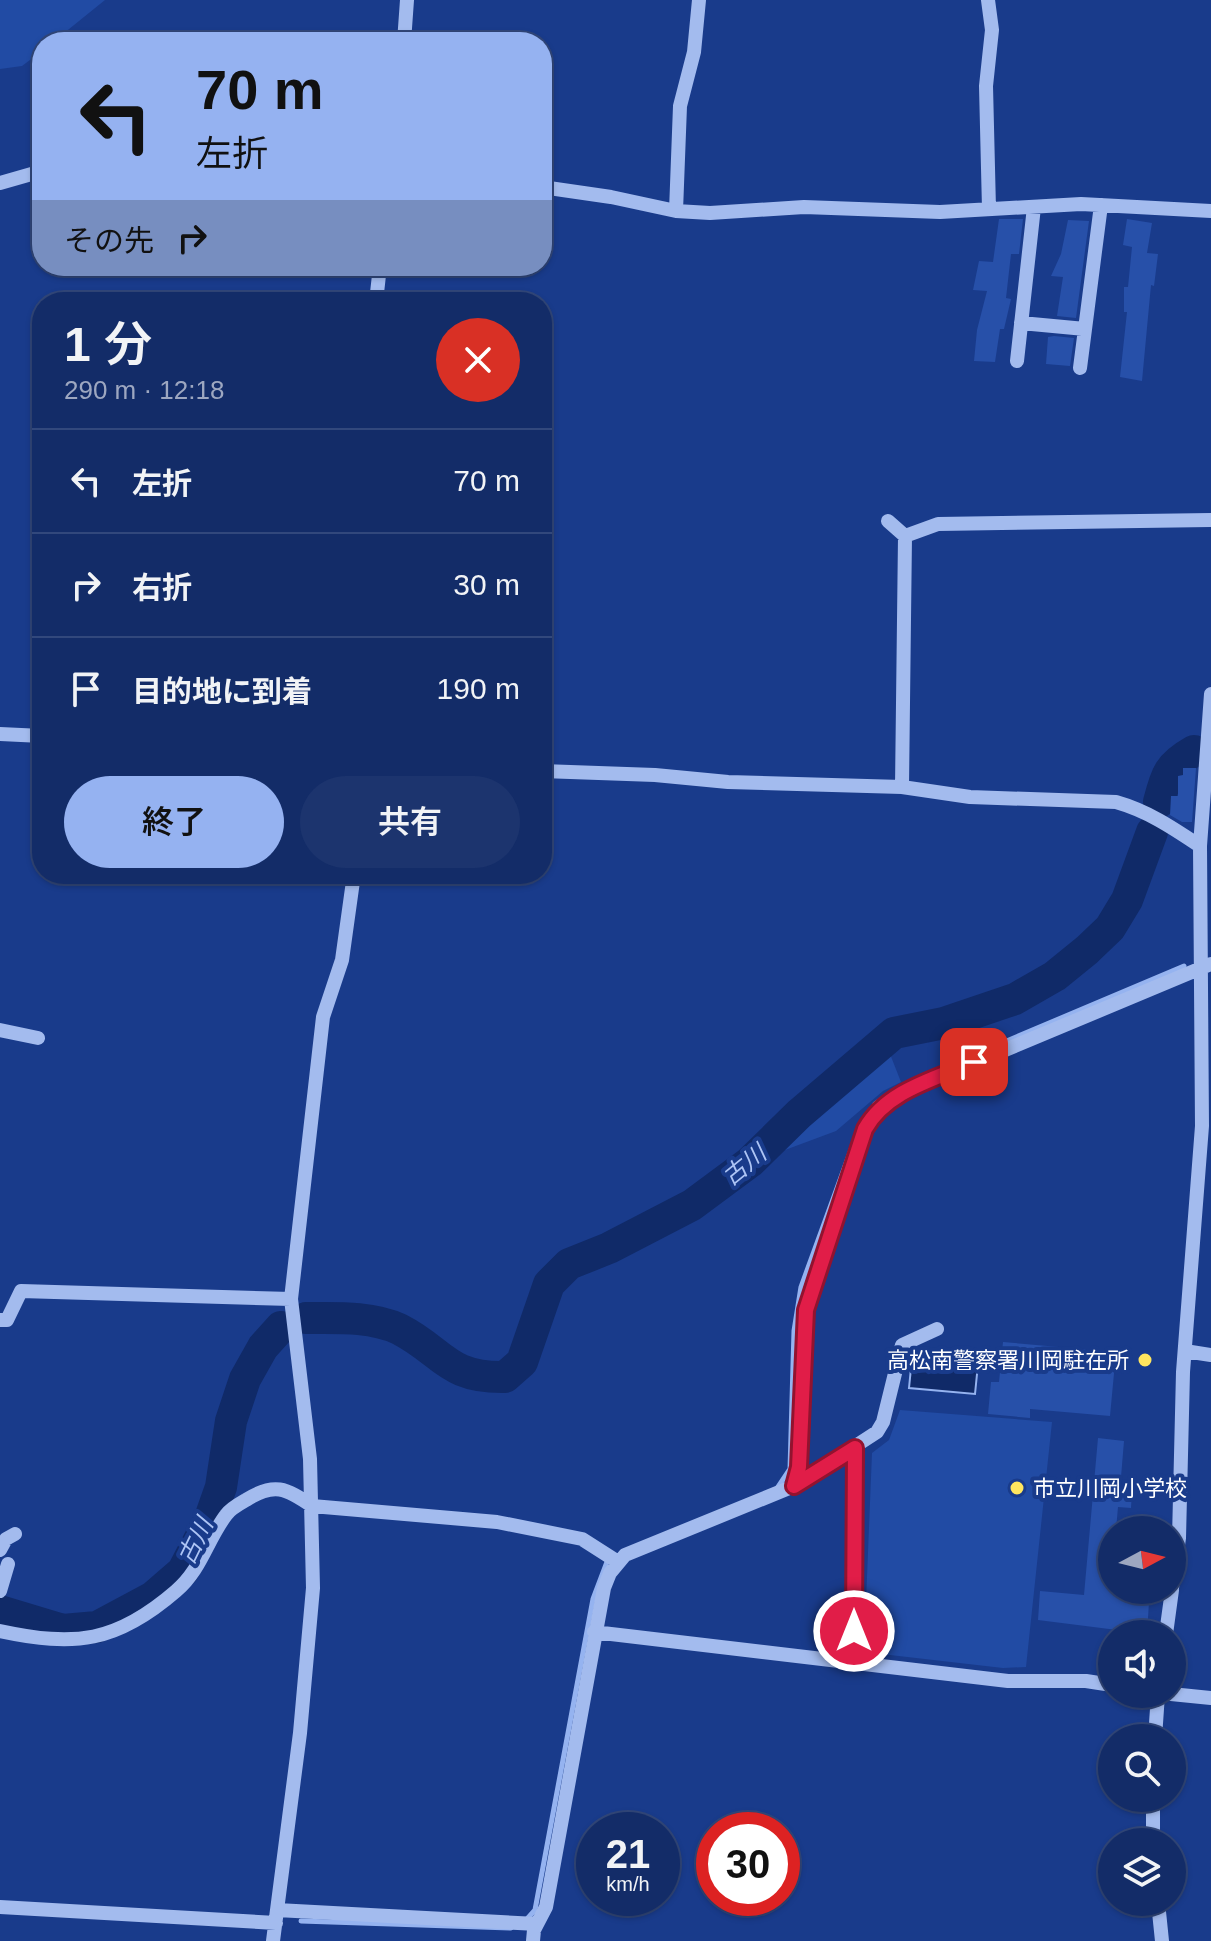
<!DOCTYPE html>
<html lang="ja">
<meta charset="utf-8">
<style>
:root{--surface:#132c68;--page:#1c346e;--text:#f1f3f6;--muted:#9da7c0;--line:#32487c;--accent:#95b2f1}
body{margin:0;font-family:Arial,"Noto Sans JP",sans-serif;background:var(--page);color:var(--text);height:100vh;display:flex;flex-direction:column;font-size:30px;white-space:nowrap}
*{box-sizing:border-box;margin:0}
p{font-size:26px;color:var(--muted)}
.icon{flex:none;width:44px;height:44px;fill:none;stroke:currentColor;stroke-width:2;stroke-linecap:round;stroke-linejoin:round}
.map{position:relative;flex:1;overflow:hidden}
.sheet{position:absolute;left:32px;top:292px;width:520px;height:592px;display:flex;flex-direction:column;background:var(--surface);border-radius:32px;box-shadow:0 2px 6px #0004,0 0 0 2px var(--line)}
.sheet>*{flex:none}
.top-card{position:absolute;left:32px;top:32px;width:520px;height:244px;border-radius:32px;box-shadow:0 2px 6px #0004,0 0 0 2px var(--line);background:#95b2f1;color:#111;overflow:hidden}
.needle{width:52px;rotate:83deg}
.buttons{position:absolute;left:1098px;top:1516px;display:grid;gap:16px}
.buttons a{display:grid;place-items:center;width:88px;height:88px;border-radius:50%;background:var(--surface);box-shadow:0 2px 6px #0004,0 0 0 2px var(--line);font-size:40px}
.speed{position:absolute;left:576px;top:1812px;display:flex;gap:16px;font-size:40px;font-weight:700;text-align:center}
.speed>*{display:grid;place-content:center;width:104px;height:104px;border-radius:50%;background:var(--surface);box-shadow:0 2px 6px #0004,0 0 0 2px var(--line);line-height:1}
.speed small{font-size:20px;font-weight:400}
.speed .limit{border:12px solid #d22;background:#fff;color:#111}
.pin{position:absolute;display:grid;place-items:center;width:68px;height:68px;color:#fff;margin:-34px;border-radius:16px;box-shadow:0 4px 12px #0006}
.me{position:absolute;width:88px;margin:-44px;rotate:0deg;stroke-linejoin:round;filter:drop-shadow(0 0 6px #0008)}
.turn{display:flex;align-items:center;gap:28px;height:168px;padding:0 32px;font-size:36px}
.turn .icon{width:104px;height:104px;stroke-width:2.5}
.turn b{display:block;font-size:56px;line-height:68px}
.then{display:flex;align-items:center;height:76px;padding:0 32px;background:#0003;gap:16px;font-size:30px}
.round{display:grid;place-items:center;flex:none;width:84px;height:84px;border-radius:42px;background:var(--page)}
.head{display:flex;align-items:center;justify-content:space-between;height:136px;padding:0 32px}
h1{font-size:48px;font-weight:600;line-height:60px}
.action{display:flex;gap:16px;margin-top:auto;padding:16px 32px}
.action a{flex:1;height:92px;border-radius:48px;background:var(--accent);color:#111;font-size:32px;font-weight:600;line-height:92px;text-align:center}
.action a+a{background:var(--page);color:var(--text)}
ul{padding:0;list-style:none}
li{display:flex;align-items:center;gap:24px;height:104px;padding:0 32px;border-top:2px solid var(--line)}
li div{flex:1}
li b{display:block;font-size:30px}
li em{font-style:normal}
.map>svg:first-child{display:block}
</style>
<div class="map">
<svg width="1211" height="1941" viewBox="0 0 1211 1941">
<rect width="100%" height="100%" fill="#193b8b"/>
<path fill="#214ba4" d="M0,0H105L53,42H42V51L22,66L0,69Z
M896,1045L890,1054L901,1082L883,1091L836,1131L785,1150L783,1142L884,1048Z
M900,1410L1052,1422L1026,1667L1003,1668L864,1652L872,1453L889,1440Z"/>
<path fill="#102a68" stroke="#95b3f0" stroke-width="2" d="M912,1358L978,1364L975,1394L909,1388Z"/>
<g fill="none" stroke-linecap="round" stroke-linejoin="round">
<path stroke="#95b3f0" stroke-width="5" d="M912,1081L1184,966
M875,1104L896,1089
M778,1487L790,1469L794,1331L801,1287L856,1136
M527,1919L535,1910L593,1599L607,1562
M301,1921L511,1928"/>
<path stroke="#102a68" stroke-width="32" d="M1159,802C1166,774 1169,765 1194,751
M306,1318C336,1318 371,1316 399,1329C444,1352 446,1378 505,1377L522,1362L549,1284L569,1264L609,1248L692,1205L750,1162L799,1114L894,1033L944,1023L1015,999L1055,976L1087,950L1110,928L1127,900L1152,832
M0,1611L63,1630L97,1627L153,1597L183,1571L209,1521L221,1487L231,1421L245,1379L263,1347L281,1327"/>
</g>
<path fill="#2750a9" d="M999,219H1023L1019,254H1011L1006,298L1011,299L1004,329H1000L995,362L974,361L977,330L987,291L973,290L979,261L993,262Z
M1127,219L1152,223L1147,253L1158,254L1154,286L1151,285L1142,381L1120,377L1127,312H1124V287H1128L1132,247L1123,245Z
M1068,220L1089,221L1076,318L1057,316L1063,277L1051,276L1061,254Z
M1054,336L1074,338L1070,366L1046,364L1048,337Z
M1183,768H1196L1192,822H1182L1170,815L1171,796H1178V776L1183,775Z
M1003,1342L1116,1352L1110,1416L1030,1409V1418L988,1414L991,1382H999Z
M1098,1438L1124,1441L1120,1489L1132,1490L1131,1508L1118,1507L1116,1530H1112V1590H1133V1600L1149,1602L1147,1634H1117V1630L1038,1620L1040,1591L1084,1595Z"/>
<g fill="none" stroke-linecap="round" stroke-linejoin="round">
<path stroke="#a3bbee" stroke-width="14" d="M988,0L992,30L986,86L989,209
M404,42L407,0
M0,183L42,171
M542,187L611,197L676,211L710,213L804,207L940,212L1081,204L1211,211
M676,211L680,106L694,52L699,0
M376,302L380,266
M1021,323L1085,329
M1017,361L1034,207
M1080,368L1101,205
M888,521L905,536L902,787
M905,536L938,524L1211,520
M0,734L42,736
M542,771L655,775L728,782L902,787L970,797L1116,802C1148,811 1173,828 1200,846
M0,1030L38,1038
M0,1320H7L21,1291L291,1299
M1185,1351L1211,1355
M794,1486L877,1432L883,1422L902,1345L937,1329
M0,1550L6,1539L15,1534
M1172,1588L1179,1538L1183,1372L1202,1126L1200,846L1211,694
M0,1591L8,1564
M0,1631C75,1647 116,1643 176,1591C201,1570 207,1540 226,1515C230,1509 239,1504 246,1500C274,1482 286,1488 312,1506L497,1522L582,1539L618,1562
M594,1632L1008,1681H1086L1112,1685
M1166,1634L1172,1590
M854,1661L855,1448
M1171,1694L1211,1698
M1155,1738L1158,1694
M1153,1798V1842
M1158,1902L1162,1941
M0,1907L276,1923
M277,1910L537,1924
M273,1941L300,1733L313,1588L310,1459L291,1299L323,1017L342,960L354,874
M533,1941L534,1930L546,1907L604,1588L610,1573L625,1555L794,1486L799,1467L806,1310L865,1129L873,1114L902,1093L1211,964"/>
</g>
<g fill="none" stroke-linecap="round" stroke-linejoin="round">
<g stroke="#92132f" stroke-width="20">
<path id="route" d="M854,1631L855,1448L794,1486L799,1467L806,1310L865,1129C887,1090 936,1079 974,1062"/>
</g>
<use href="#route" stroke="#e11d48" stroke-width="14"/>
</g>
<g fill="#ffe65f" stroke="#193b8b" stroke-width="3">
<circle cx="1145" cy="1360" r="8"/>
<circle cx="1017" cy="1488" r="8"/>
</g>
<g text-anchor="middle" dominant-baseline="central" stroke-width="8" stroke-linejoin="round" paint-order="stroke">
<g font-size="22" fill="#fff" stroke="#193b8b" text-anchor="end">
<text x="1129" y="1360">高松南警察署川岡駐在所</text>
<text x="1033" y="1488" text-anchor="start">市立川岡小学校</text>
</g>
<g font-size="24" font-style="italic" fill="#aec5f5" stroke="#193b8b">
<text transform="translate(744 1165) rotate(-39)">古川</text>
<text transform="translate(195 1541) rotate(-64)">古川</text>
</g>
</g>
</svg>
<div class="buttons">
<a><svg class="needle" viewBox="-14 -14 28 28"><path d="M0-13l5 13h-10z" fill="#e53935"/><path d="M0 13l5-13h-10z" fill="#9da7c0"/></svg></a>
<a><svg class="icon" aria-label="sound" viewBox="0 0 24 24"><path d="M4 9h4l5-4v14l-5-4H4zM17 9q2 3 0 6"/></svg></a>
<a><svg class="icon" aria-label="search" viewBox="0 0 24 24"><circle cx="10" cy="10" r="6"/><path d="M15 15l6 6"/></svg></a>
<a><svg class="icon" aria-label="layers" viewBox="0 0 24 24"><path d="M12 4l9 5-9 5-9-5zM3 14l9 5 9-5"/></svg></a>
</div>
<div class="speed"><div>21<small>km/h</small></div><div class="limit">30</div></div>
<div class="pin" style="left:974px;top:1062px;background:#d93025"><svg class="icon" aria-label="arrive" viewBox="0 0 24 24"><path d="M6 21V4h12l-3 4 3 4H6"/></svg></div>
<svg class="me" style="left:854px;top:1631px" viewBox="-20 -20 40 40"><circle r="17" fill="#e11d48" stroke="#fff" stroke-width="3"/><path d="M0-11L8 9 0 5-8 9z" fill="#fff"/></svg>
<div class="top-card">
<div class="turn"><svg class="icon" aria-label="left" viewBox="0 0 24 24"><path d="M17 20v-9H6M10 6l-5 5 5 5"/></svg><div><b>70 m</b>左折</div></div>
<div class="then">その先<svg class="icon" aria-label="right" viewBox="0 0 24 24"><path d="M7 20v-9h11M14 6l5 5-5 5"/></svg></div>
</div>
<section class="sheet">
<div class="head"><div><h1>1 分</h1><p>290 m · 12:18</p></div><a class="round" style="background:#d93025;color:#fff"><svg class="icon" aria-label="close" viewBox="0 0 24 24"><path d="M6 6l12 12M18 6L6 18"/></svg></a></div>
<ul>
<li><svg class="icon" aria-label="left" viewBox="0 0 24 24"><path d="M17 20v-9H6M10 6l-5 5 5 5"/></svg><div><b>左折</b></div><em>70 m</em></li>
<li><svg class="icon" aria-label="right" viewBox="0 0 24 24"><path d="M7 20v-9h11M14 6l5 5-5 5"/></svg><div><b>右折</b></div><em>30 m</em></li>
<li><svg class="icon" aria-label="arrive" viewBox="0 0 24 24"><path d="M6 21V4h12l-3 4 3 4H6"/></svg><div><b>目的地に到着</b></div><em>190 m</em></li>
</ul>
<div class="action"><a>終了</a><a>共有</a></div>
</section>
</div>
